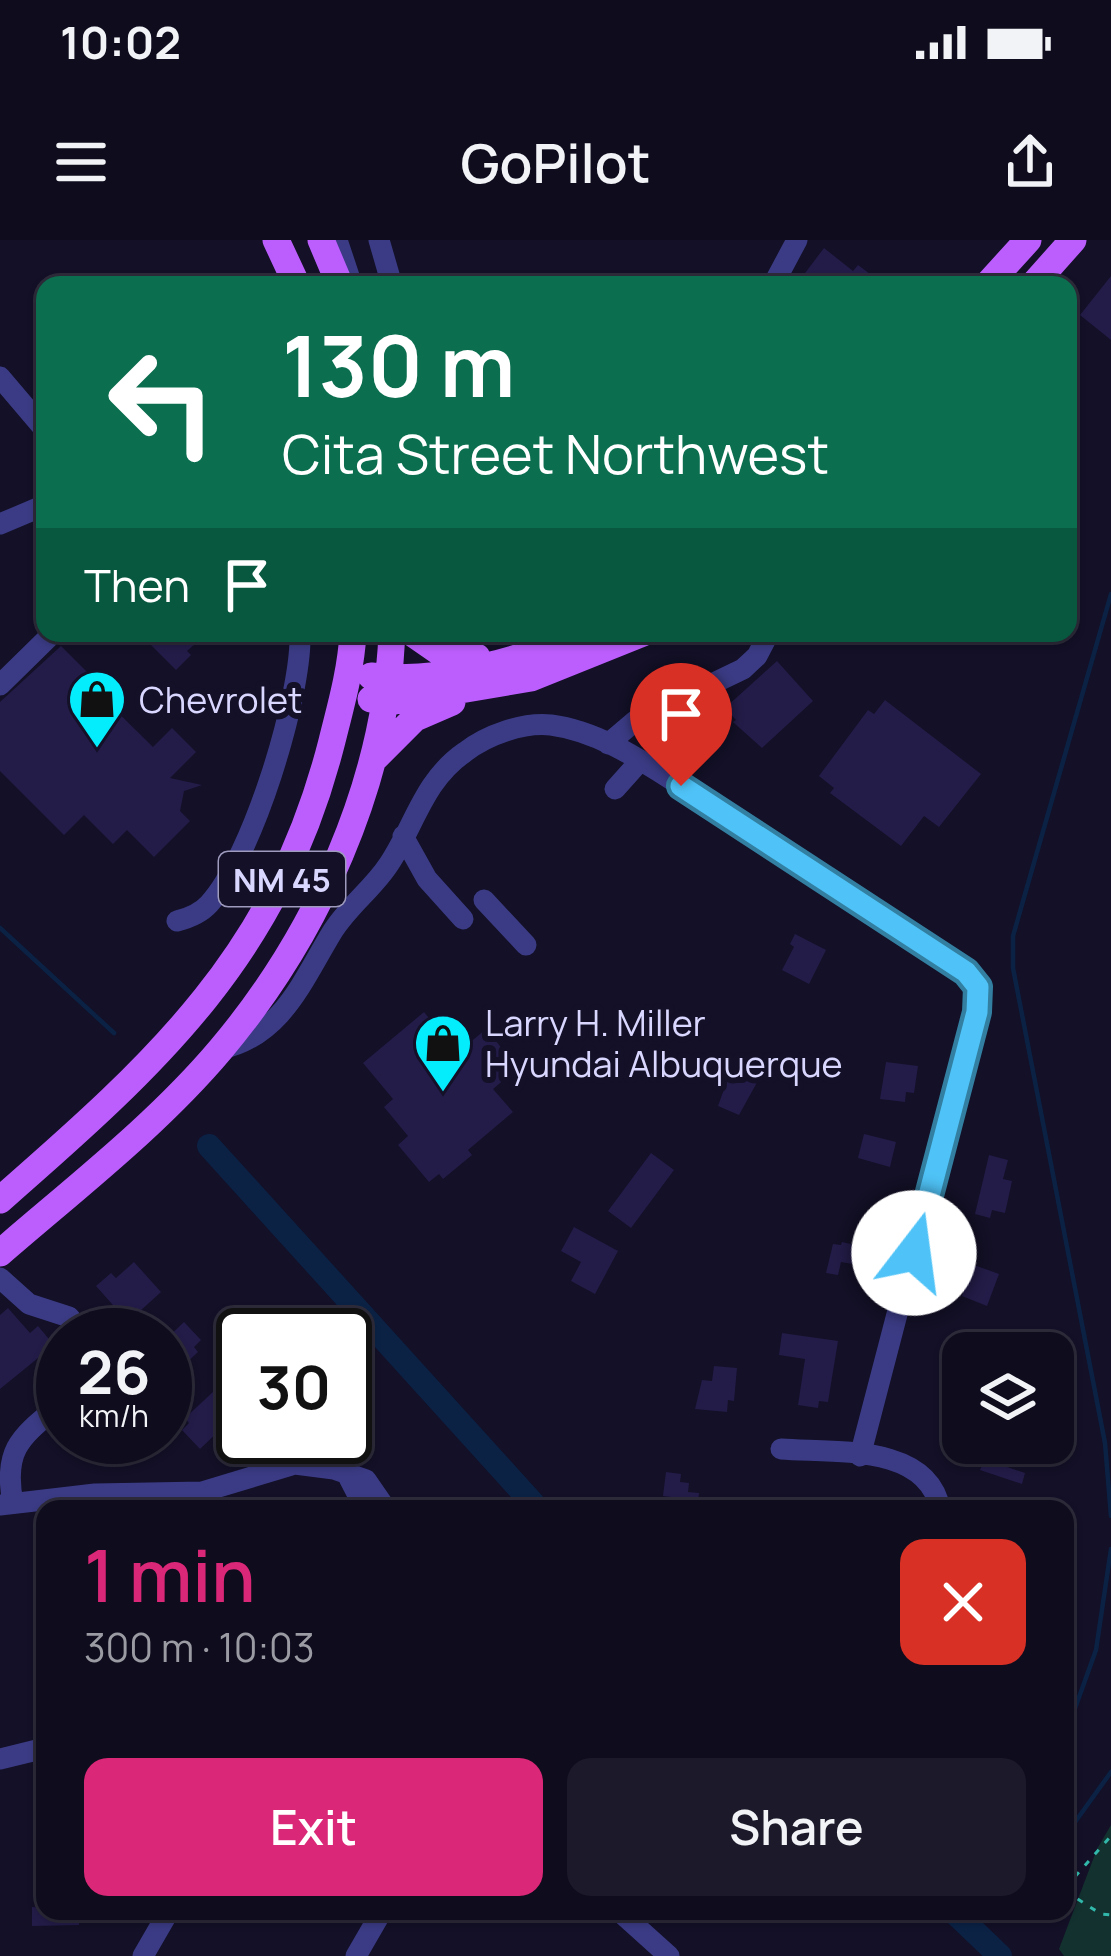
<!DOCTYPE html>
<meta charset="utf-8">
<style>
:root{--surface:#0e0c1d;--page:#1c1a2a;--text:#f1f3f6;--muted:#9b9ba4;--line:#2e2c3b;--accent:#db2777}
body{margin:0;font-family:Manrope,sans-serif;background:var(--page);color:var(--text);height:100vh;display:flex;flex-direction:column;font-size:45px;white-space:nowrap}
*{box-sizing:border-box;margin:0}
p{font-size:39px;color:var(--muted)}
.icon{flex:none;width:66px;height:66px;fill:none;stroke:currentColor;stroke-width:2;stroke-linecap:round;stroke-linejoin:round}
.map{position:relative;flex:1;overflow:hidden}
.side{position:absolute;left:36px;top:1260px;width:1038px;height:420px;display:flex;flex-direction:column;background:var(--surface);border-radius:24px;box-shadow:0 3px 9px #0004,0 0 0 3px var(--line)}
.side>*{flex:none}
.top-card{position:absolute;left:36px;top:36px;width:1041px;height:366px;border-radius:24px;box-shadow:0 3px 9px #0004,0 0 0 3px var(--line);background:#0b6e4f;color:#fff;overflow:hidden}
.controls{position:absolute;left:942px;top:1092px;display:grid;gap:24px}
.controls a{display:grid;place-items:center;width:132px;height:132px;border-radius:24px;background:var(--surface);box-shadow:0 3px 9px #0004,0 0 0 3px var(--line);font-size:60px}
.speed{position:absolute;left:36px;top:1068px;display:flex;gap:24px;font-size:60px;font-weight:700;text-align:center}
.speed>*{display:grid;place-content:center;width:156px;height:156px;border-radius:50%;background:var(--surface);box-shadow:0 3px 9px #0004,0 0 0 3px var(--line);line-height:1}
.speed small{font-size:30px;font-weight:400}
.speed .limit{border:6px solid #111;border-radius:18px;background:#fff;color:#111}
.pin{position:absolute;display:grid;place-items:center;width:102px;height:102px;color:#fff;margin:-123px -51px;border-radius:50% 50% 50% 0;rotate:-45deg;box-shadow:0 0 12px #0007}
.pin .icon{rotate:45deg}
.me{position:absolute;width:132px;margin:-66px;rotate:15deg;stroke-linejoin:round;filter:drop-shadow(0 0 9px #0008)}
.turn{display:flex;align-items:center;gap:42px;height:252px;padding:0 48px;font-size:54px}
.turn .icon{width:156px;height:156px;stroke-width:2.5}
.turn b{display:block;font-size:84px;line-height:102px}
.then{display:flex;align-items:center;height:114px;padding:0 48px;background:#0003;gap:24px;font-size:45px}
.round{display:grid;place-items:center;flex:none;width:126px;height:126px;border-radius:24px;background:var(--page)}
.headline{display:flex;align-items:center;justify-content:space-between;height:204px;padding:0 48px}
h1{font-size:72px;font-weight:600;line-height:90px;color:var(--accent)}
.primary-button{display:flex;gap:24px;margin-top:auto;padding:24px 48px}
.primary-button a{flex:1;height:138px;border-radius:24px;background:var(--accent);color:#fff;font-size:48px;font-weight:600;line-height:138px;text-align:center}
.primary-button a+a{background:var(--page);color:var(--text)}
.status{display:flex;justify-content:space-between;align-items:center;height:84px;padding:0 60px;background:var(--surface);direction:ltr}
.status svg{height:33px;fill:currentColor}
header{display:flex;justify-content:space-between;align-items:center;height:156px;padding:0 48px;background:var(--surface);font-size:54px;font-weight:600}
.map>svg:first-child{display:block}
</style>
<div class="status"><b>10:02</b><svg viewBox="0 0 49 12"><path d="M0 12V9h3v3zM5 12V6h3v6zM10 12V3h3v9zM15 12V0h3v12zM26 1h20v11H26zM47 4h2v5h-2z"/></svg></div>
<header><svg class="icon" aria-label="menu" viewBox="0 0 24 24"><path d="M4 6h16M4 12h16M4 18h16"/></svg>GoPilot<svg class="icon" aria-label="share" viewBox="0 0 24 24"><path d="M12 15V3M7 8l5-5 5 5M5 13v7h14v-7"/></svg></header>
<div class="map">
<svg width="1111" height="1716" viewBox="0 0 1111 1716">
<rect width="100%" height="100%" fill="#131027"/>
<path fill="#13312f" d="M1111,1585V1716H1064L1059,1709L1097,1609Z"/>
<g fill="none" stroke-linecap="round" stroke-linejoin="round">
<path stroke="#0b2245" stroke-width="4.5" d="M1111,354L1013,696V728L1105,1203L1111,1276
M0,688L114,793
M1065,1496L1096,1410L1111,1309
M1065,1596L1111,1532"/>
<path stroke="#0b2245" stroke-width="24" d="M209,906L538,1269
M953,1671L1000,1716"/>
</g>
<path fill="#231c48" d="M824,8L853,31L858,25L870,34L861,45H796Z
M1111,36V100L1080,75Z
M139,393H186L196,403L187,411L191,415L176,430Z
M61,406L98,443L93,448L153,507L172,488L196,512L170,538L202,545L184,551L180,571L190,581L154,617L127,590L113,604L84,575L64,595L0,531V462Z
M777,421L813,461L762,508L733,482L736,480L725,468Z
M885,460L981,534L939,587L924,576L901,606L830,553L834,548L819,536L868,470L874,474Z
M795,694L826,710L809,744L782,730L794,707L790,704Z
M424,772L454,808L457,805L461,810L486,789L518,828L493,849L513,872L468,910L472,915L443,939L439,934L429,942L398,905L408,896L384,867L393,859L363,823Z
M737,813L766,826L739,875L718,866Z
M886,822L918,826L914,853L906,852L905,862L880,859Z
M864,894L896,902L890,927L858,918Z
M651,913L674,930L631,988L608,971Z
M989,915L1008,920L1003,939L1012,941L1005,973L992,970L990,978L975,974Z
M574,987L618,1011L595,1054L571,1041L581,1022L561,1011Z
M842,1002L868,1008L864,1026L841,1022L838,1035L826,1033L833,1004L841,1005Z
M963,1021L999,1034L987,1066L962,1056L966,1046L956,1042Z
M134,1022L161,1052L128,1082L96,1046L111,1033L116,1038Z
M8,1068L30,1093L38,1086L54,1105L0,1149V1075Z
M184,1082L201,1100L194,1107L198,1112L165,1143V1100Z
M782,1093L838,1101L828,1162L819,1161L818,1168L798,1165L805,1119L779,1115Z
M243,1124V1168L200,1209L182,1190L189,1183L185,1178Z
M714,1126L737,1128L734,1161L728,1160L727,1172L695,1169L702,1140L712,1141Z
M94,1197H138L105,1227L85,1205Z
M965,1203L1007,1207L1001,1225L1025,1233L1022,1244L980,1230L984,1221L962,1213Z
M666,1232L681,1234L680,1242L689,1243L688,1252L699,1253L697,1269H670L671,1257L663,1256Z
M32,1667L80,1671L79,1685L32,1686Z"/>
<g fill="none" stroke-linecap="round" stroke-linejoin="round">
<path stroke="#31b8aa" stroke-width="3" stroke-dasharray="6 9" stroke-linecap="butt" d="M1065,1648L1111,1596
M1065,1651L1101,1674L1111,1675"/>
<path stroke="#3b3b85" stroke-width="21" d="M337,0L352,45
M379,0L392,45
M773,45L797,0
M0,137L45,190
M0,284L45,265
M0,445L53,393
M608,504L635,481L743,429L757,416L769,393
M615,549L640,521
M403,596L427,639L463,679
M484,660L526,705
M177,681C189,678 200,674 209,664C252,618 302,456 300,393
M221,809C281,796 302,742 331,694C347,667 372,650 389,624C415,585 423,541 465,512C487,495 523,482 551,485C605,492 653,529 698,556C789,613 877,673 966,732L980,756L860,1216
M0,1038L29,1064L69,1077L84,1095
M781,1209C832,1213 928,1203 940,1269
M347,1234L365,1269
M13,1263C2,1206 24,1195 63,1162
M0,1265L95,1254L202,1252L295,1224L334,1229L366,1240L386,1269
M0,1519L45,1508
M619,1671L669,1716
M143,1716L169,1671
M356,1716L382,1671"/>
<path stroke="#bc5efd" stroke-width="27" d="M276,0L297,45
M321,0L340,45
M987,45L1028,0
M1033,45L1073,0
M412,393L438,411L477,417
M371,436C442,445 524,418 589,393
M371,459L395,461L531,438L643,393
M373,520L415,478L452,462
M0,960C159,821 278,714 332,501C341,465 351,430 353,393
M0,1013C75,948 157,885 221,809C317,695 386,543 392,393"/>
</g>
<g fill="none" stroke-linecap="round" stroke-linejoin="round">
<g stroke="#337fa1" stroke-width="30">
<path id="route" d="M681,546L966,732L978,747L977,772L914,1013"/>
</g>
<use href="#route" stroke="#4fc3f7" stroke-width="21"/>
</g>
<defs>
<g id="shop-pin" transform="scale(3)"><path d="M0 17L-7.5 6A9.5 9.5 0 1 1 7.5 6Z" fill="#04edfc" stroke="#131027"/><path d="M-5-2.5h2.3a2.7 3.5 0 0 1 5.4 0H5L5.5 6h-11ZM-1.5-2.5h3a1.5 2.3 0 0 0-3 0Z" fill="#111"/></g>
</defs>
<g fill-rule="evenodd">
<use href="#shop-pin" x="97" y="459"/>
<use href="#shop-pin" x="443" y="803"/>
</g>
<g text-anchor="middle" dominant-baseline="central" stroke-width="12" stroke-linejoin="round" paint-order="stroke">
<rect fill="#131027" stroke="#9e9bbe" stroke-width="3" x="219" y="612" width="126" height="54" rx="9"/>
<g font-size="33" font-weight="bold" fill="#d9d6ff">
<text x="282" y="639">NM 45</text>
</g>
<g font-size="36" fill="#d9d6ff" stroke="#131027" text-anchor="start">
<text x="139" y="459">Chevrolet</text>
<text x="485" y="782">Larry H. Miller<tspan x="485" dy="41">Hyundai Albuquerque</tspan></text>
</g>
</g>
</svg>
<div class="controls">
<a><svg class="icon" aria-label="layers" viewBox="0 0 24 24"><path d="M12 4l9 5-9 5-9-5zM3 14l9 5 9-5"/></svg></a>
</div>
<div class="speed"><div>26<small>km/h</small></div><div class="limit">30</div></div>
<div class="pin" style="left:681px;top:546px;background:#d93025"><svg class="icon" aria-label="arrive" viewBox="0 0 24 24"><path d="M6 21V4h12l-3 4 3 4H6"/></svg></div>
<svg class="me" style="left:914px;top:1013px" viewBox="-20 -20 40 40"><circle r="19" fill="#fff"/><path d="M0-13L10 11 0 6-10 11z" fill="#4fc3f7"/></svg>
<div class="top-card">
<div class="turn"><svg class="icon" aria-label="left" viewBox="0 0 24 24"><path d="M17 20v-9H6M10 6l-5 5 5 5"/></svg><div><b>130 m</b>Cita Street Northwest</div></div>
<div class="then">Then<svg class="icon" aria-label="arrive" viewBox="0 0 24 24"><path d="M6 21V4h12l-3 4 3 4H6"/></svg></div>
</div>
<section class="side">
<div class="headline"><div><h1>1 min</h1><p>300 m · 10:03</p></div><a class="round" style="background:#d93025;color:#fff"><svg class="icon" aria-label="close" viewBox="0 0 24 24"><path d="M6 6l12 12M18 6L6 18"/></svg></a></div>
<div class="primary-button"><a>Exit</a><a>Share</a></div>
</section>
</div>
